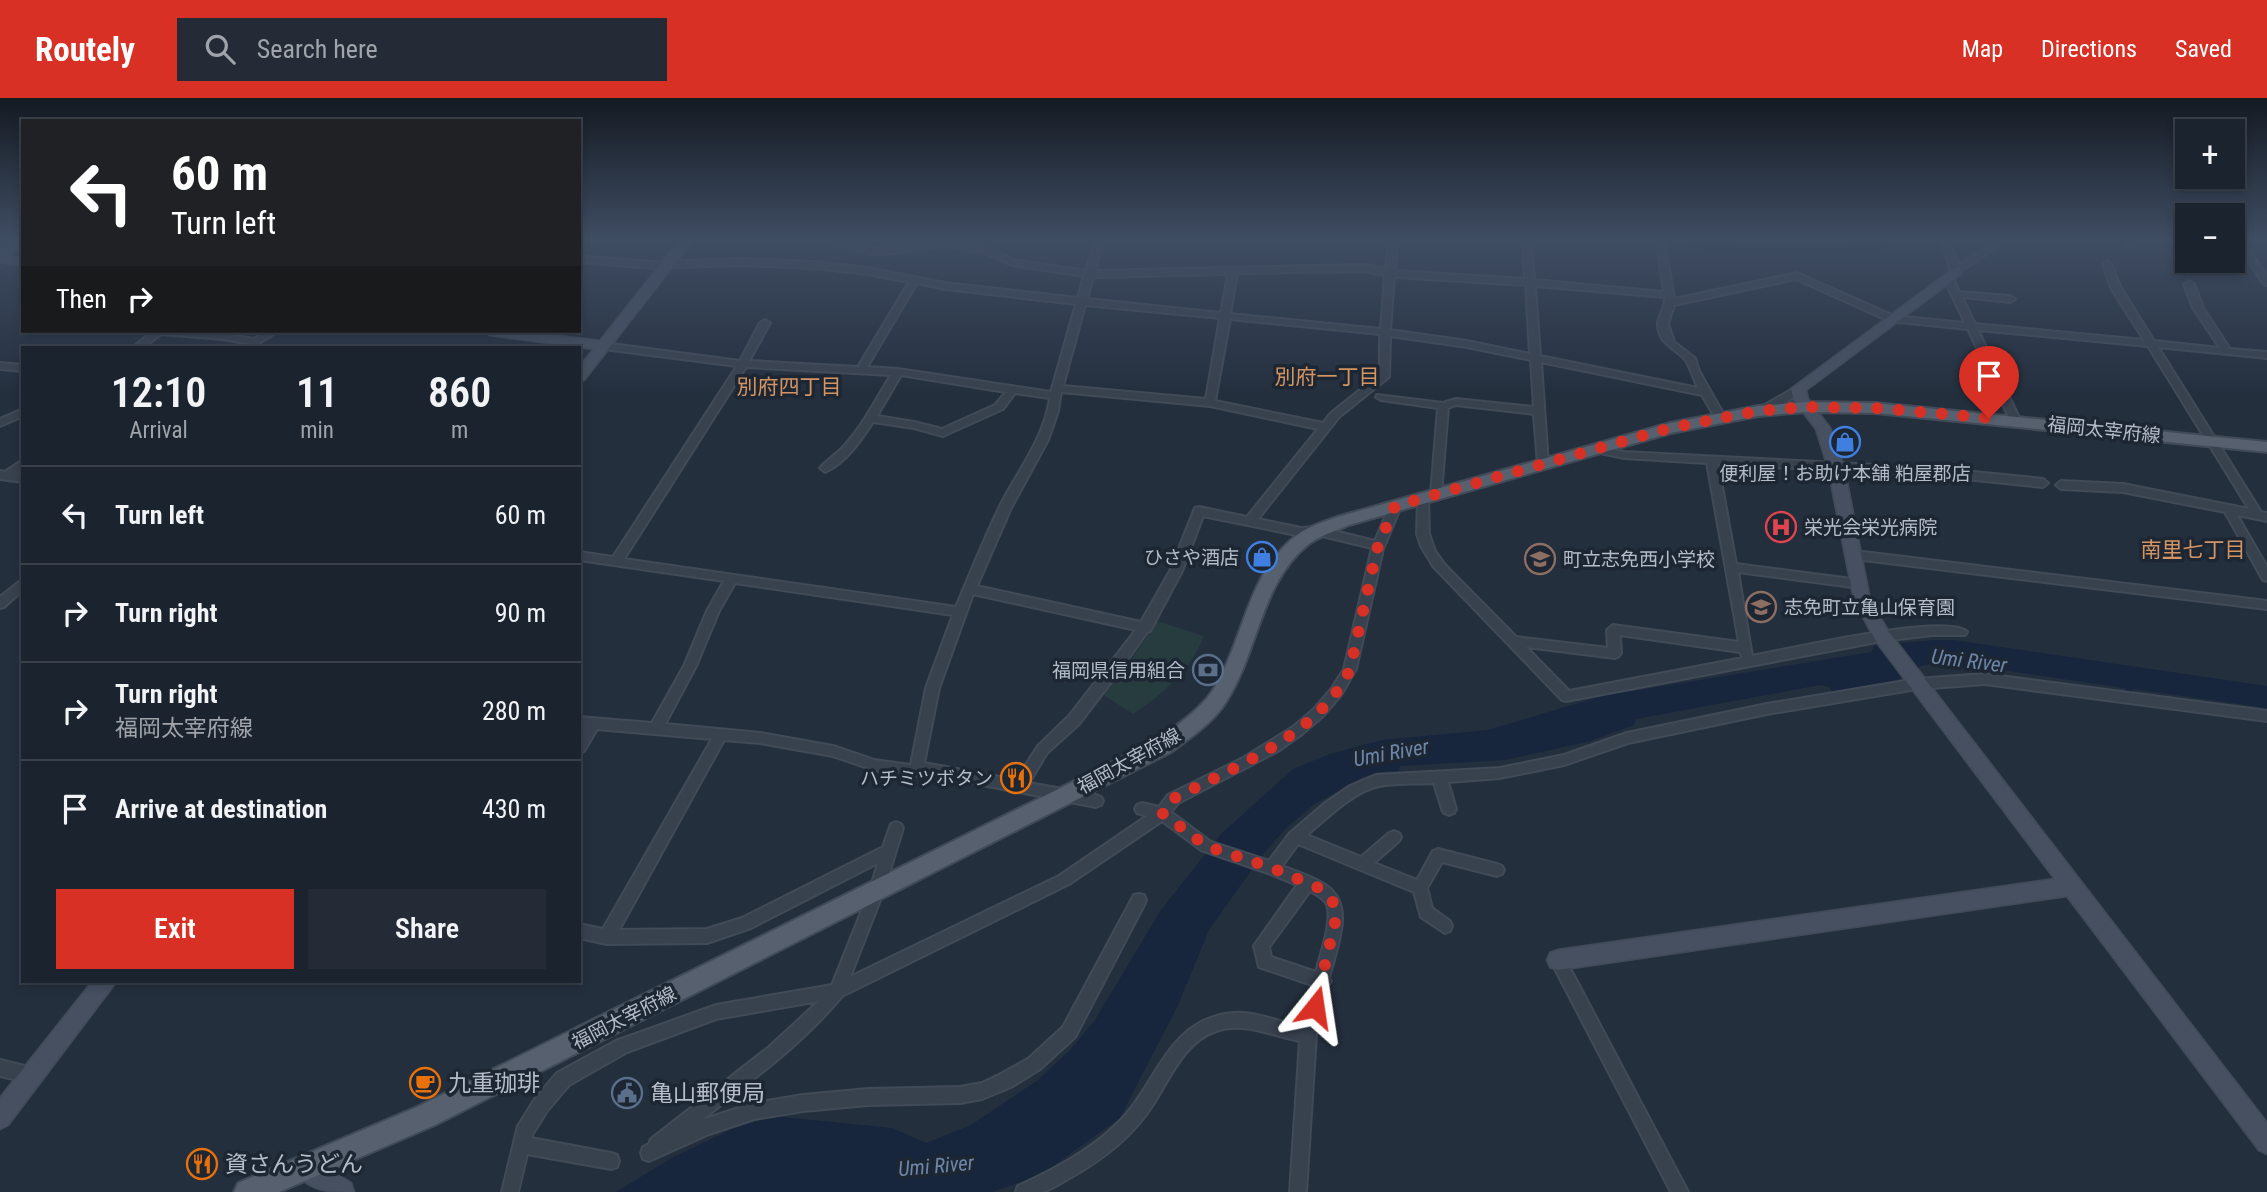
<!DOCTYPE html>
<meta charset="utf-8">
<style>
:root{--surface:#1b232e;--page:#242b36;--text:#f1f3f6;--muted:#a0a4aa;--line:#39404a;--accent:#d93025}
body{margin:0;font-family:"Roboto Condensed","Noto Sans JP",sans-serif;background:var(--page);color:var(--text);height:100vh;display:flex;flex-direction:column;font-size:26px;white-space:nowrap}
*{box-sizing:border-box;margin:0}
p{font-size:23px;color:var(--muted)}
.icon{flex:none;width:38px;height:38px;fill:none;stroke:currentColor;stroke-width:2;stroke-linecap:round;stroke-linejoin:round}
.map{position:relative;flex:1;overflow:hidden}
.drawer{position:absolute;left:21px;top:248px;width:560px;height:637px;display:flex;flex-direction:column;background:var(--surface);border-radius:0px;box-shadow:0 4px 10px #0003,0 0 0 2px var(--line)}
.drawer>*{flex:none}
.banner{position:absolute;left:21px;top:21px;width:560px;height:214px;border-radius:0px;box-shadow:0 4px 10px #0003,0 0 0 2px var(--line);background:#202124;color:#fff;overflow:hidden}
.controls{position:absolute;left:2175px;top:21px;display:grid;gap:14px}
.controls a{display:grid;place-items:center;width:70px;height:70px;border-radius:0px;background:var(--surface);box-shadow:0 4px 10px #0003,0 0 0 2px var(--line);font-size:35px}
.pin{position:absolute;display:grid;place-items:center;width:60px;height:60px;color:#fff;margin:-72px -30px;border-radius:50% 50% 50% 0;rotate:-45deg;box-shadow:0 0 7px #0007}
.pin .icon{rotate:45deg}
.me{position:absolute;width:77px;margin:-38px;rotate:15deg;stroke-linejoin:round;filter:drop-shadow(0 0 5px #0008)}
.turn{display:flex;align-items:center;gap:24px;height:147px;padding:0 35px;font-size:32px}
.turn .icon{width:91px;height:91px;stroke-width:2.5}
.turn b{display:block;font-size:49px;line-height:60px}
.then{display:flex;align-items:center;height:66px;padding:0 35px;background:#0003;gap:14px;font-size:26px}
.eta{display:flex;justify-content:space-evenly;align-items:center;height:119px;text-align:center}
.eta b{font-size:42px;font-weight:600;line-height:49px}
.button{display:flex;gap:14px;margin-top:auto;padding:14px 35px}
.button a{flex:1;height:80px;border-radius:0px;background:var(--accent);color:#fff;font-size:28px;font-weight:600;line-height:80px;text-align:center}
.button a+a{background:var(--page);color:var(--text)}
ul{padding:0;list-style:none}
li{display:flex;align-items:center;gap:21px;height:98px;padding:0 35px;border-top:2px solid var(--line)}
li div{flex:1}
li b{display:block;font-size:26px}
li em{font-style:normal}
header{display:flex;align-items:center;gap:42px;box-sizing:border-box;height:98px;padding:0 35px;background:var(--accent);color:#fff}
header strong{font-size:33px}
nav{display:flex;gap:38px;margin-inline-start:auto;font-size:24px}
.search{width:490px;height:63px;background:var(--page);display:flex;align-items:center;gap:18px;box-sizing:border-box;padding:0 24px;border-radius:0px;color:var(--muted);font-size:26px}
.map>svg:first-child{display:block}
</style>
<header>
<strong>Routely</strong>
<div class="search"><svg class="icon" aria-label="search" viewBox="0 0 24 24"><circle cx="10" cy="10" r="6"/><path d="M15 15l6 6"/></svg>Search here</div>
<nav><a>Map</a><a>Directions</a><a>Saved</a></nav>
</header>
<div class="map">
<svg width="2267" height="1094" viewBox="0 0 2267 1094">
<rect width="100%" height="100%" fill="#242f3e"/>
<path fill="#263c3f" d="M1157,523L1204,538C1192,571 1161,598 1133,616L1102,596L1125,571Z"/>
<path fill="#17263c" d="M1935,542H1954L2267,588V610L2133,591V595H2128L2124,590L2002,572L1938,567L1935,565L1921,568L1900,581L1833,595L1829,589L1820,587L1636,621L1634,627L1591,643L1505,662L1400,668L1399,673L1379,674L1361,680L1313,707L1285,731L1260,760L1209,832L1178,907L1120,1020L1041,1077L992,1094H616L675,1058L732,1031L773,1018L892,1030L926,1045L971,1027L1038,982L1070,952L1095,922L1161,812L1221,736L1293,671L1330,656L1382,642L1488,632L1602,598L1871,554L1875,547Z"/>
<g fill="none" stroke-linecap="round" stroke-linejoin="round">
<path fill="#17263c" fill-rule="evenodd" d="M1659,142L1816,150L1884,142H1910L1908,145C1827,165 1748,159 1666,146Z"/>
</g>
<path fill="#364354" stroke="#1f2835" stroke-width="2" d="M1196,564L1222,569L1217,580L1193,575Z"/>
<g fill="none" stroke-linecap="round" stroke-linejoin="round">
<g stroke="#414a57" stroke-width="4">
<path id="street" d="M809,142H828L871,150L898,149L940,142L988,150L1014,162L1086,173L1095,142H1103L1095,173L1365,167L1386,171L1389,142H1397L1395,173L1525,181L1523,142H1531L1534,182L1664,194L1657,146L1661,143L1665,146L1674,201L1797,175L1894,218L1965,225L1943,179L1948,176L1953,179L1959,194L2010,198L2015,201L2010,204L1962,199L1975,226L2144,242L2111,190L2103,166L2107,163L2111,166L2121,190L2154,243L2220,250L2193,210L2184,186L2189,183L2194,186L2203,210L2230,251L2267,254V260L2158,249L2261,414L2267,415V423L2237,417L2267,469V483L2263,482L2225,414L2123,394L2061,391L2056,387L2061,383L2123,386L2249,411L2148,248L1978,232L2020,322L2015,325L2010,322L1968,231L1889,223L1796,181L1674,207L1668,226L1674,244L1695,260L1699,273L1725,319L1724,321H1716L1702,297L1541,264L1548,367L1547,369L1543,371L1538,367L1534,316L1456,307L1448,310L1441,396L1436,400L1431,396L1438,310L1381,302L1376,299L1377,297L1443,305L1456,301L1534,309L1531,262L1467,249L1390,238L1389,279L1339,319L1258,421L1301,430L1318,429L1375,443L1391,405H1399L1401,408L1383,451L1356,571L1341,597L1323,618L1302,636L1278,653L1178,705L1171,714L1211,744L1269,763L1290,735L1324,706L1350,688L1376,677L1500,670L1564,657L1627,635L1767,606L1917,581L1985,576L2267,613V623L1985,586L1917,591L1767,616L1628,645L1564,667L1500,680L1448,684L1456,711L1454,715L1449,717L1444,715L1442,711L1434,685C1416,686 1397,685 1379,688C1354,693 1326,721 1307,737L1361,759L1389,735L1394,733L1399,735L1401,739L1399,743L1374,765L1417,782L1433,753L1438,751L1497,766L1502,768L1504,772L1502,776L1497,778L1442,764L1427,790L1432,810L1450,823L1452,828L1450,833L1445,835L1421,819L1414,794L1298,746L1282,768C1295,773 1310,778 1322,785C1358,804 1336,850 1329,880L1331,883L1327,889L1316,936L1306,1094H1290L1300,943C1272,938 1244,923 1216,933C1185,943 1170,980 1154,1005C1133,1039 1101,1063 1066,1082C1059,1086 1050,1092 1042,1094C1034,1094 1024,1094 1016,1094L1018,1088C1053,1072 1090,1053 1118,1025C1158,986 1167,920 1234,915C1257,913 1279,925 1302,928L1312,887L1259,869L1254,848L1297,787L1268,775L1201,752L1162,723L1069,786L842,898C803,946 750,983 702,1022L754,1005L803,997L868,991L960,989L982,985L999,977L1028,961L1063,929L1134,797L1139,796L1144,797L1146,802L1144,807L1075,939L1040,971L1011,989L982,1001L960,1005L868,1007L803,1013L754,1021L709,1036L649,1063L643,1061L641,1055L643,1049L649,1046L651,1041L769,949L819,903L716,921L627,954L569,987L547,1013L532,1037L531,1040L611,1055L617,1057L619,1063L617,1069L611,1071L527,1056L518,1094H502L518,1028L535,1001L557,975L616,943L716,907L832,887L870,792L878,765L751,830L707,845L607,846L579,840V826L603,831L712,641L597,631L584,653L579,654V637L584,630L579,629V619L652,625L684,568L707,513L724,483L579,462V454L613,459L737,268L604,251L599,248L604,245L740,263L760,225L765,222L770,225L749,263L858,269L909,184L867,176L815,170L741,167L652,170L579,164V158L652,164L741,161L815,164L867,170L945,185L1078,200L1084,178L1012,167L983,154L940,148L898,155L871,156ZM1365,173L1385,177L1381,231L1230,216L1237,175ZM1228,176L1221,215L1087,201L1093,179ZM1394,179L1526,187L1530,256L1467,243L1390,232ZM917,185L945,191L1076,206L1051,294L898,271L867,269ZM1535,188L1665,199C1666,210 1658,217 1658,226C1658,245 1673,249 1684,260C1689,265 1694,282 1698,290L1540,258ZM1085,207L1220,220L1206,301L1063,288ZM1230,221L1380,236V276L1331,315L1323,325L1215,303ZM746,269L891,277C876,301 864,326 845,347C837,356 827,362 820,370L825,374C846,365 861,342 873,324L914,330L943,338L1003,311L1015,295L1050,300C1044,340 1020,370 1002,404C985,438 971,474 956,509L624,461ZM901,277L1006,294L995,307L942,331L914,324L877,318ZM1061,294L1210,308L1318,331L1247,419L1199,409L1195,410L1170,473L1141,524L977,488L1011,410L1048,342L1058,313ZM1203,418L1301,438L1318,437L1372,450L1344,571L1332,590L1314,611L1293,629L1243,660L1168,697L1159,709L1142,705L1137,707L1135,711L1137,715L1147,718L1059,778L850,879L884,792L903,730L901,726L896,724L891,726L883,749L742,820L707,831L619,832L724,642L760,645L833,658L874,672L915,678L921,675L1096,709L1101,707L1103,703L1101,699L1096,697L1029,685L1047,655L1079,626L1118,575L1147,534L1150,533L1182,473ZM735,485L953,517L926,590L911,667L874,662L833,648L760,635L665,626L696,568L719,513ZM973,496L1136,532L1069,618L1038,648L1016,682L924,665L939,590ZM1310,793C1316,796 1324,800 1327,807C1333,822 1320,857 1316,874L1271,859L1269,849Z
M1941,142H1949L1959,167L1998,142H2008L1956,176L1951,173Z
M2124,142H2132L2134,147L2127,149Z
M2242,142L2267,178V187L2264,186L2233,143Z
M153,233L221,235L225,233H237L232,237L254,241L267,233H278L256,247L223,241L161,236L143,250H132Z
M0,265L23,267V273L0,271Z
M1798,288L1803,291L1802,293L1779,309L1761,315L1756,312Z
M23,311V318L0,328V321Z
M1595,348L1624,354L1935,370L2043,381L2048,385L2043,389L1935,378L1718,366L1736,466L1860,482L1866,486L1860,490L1738,474L1752,558C1785,552 1948,514 1967,534L1965,537H1932L1882,543L1566,603L1562,602L1433,468L1421,448L1417,436L1418,400L1423,396L1428,400L1429,436L1435,453L1445,467L1516,539L1608,550L1607,532L1613,527L1739,544L1707,365L1624,360L1591,353L1590,351L1591,349ZM1620,537L1740,554L1743,560L1569,593L1526,549L1615,560L1619,558L1621,555Z
M23,362V371L17,376H23V384L0,381V373L5,374Z
M1855,453L2267,503V511L1855,461L1849,457Z
M23,481V492L4,509L0,510V499Z
M1558,855L1563,857L1688,1094H1671L1553,867L1551,862L1553,857Z
M0,962L37,971L39,977L37,983L31,985L0,978Z"/>
</g>
<g stroke="#414a57" stroke-width="3">
<path id="secondary" d="M23,142V151L6,157L23,160V168L0,164V151Z
M680,142H693L584,282L579,283V269L594,251L490,237L483,233H519L600,243Z
M1956,169L1961,170V176L1806,292L1808,301L1830,330L1844,369L1870,502L1888,533L2267,1025V1056L2259,1052L2067,798L1558,872L1550,869L1547,862L1550,855L1558,852L2055,781L1876,543L1854,502L1828,369L1816,331L1794,302L1791,291Z
M92,884H116L8,1027L0,1031V1000Z
M307,1058L351,1085L354,1094C331,1094 305,1094 295,1070L299,1062Z"/>
</g>
<g stroke="#414a57" stroke-width="4">
<path id="primary" d="M1806,304L1875,305L2267,344V354L1875,315L1806,314L1758,318L1671,335L1349,427C1336,433 1322,437 1310,445C1260,484 1259,553 1226,604C1213,625 1191,639 1171,654L435,1027L279,1094H234L238,1085L417,1009L1157,642C1177,627 1199,613 1213,592C1245,541 1246,476 1297,437C1309,428 1324,424 1337,419L1670,325L1758,308Z"/>
</g>
<use href="#street" fill="#38414e" fill-rule="evenodd"/>
<use href="#secondary" fill="#465061" fill-rule="evenodd"/>
<use href="#primary" fill="#56606e" fill-rule="evenodd"/>
</g>
<linearGradient id="sky" x2="0" y2="1"><stop stop-color="#141a22"/><stop offset="0.48" stop-color="#3f4d63"/><stop offset="1" stop-color="#3f4d63" stop-opacity="0"/></linearGradient>
<rect width="2267" height="295" fill="url(#sky)"/>
<g fill="none" stroke-linecap="round" stroke-linejoin="round">
<path stroke="#d93025" stroke-width="12" stroke-dasharray="0 21.6" d="M1315,909L1336,820L1334,806L1328,797L1319,790L1272,770L1206,748L1162,715L1173,701C1232,670 1321,636 1350,571L1377,451L1395,408L1670,330L1758,313L1806,309L1875,310L1989,320"/>
</g>
<defs>
<g id="shop-ring" transform="scale(1.575)"><circle r="9.5" fill="#1d2633" stroke="#3f7fe0" stroke-width="1.5"/><path d="M-5-2.5h2.3a2.7 3.5 0 0 1 5.4 0H5L5.5 6h-11ZM-1.5-2.5h3a1.5 2.3 0 0 0-3 0Z" fill="#3f7fe0"/></g>
<g id="hospital-ring" transform="scale(1.575)"><circle r="9.5" fill="#1d2633" stroke="#e0444e" stroke-width="1.5"/><path d="M-5-5h3v3.5h4V-5h3V5h-3V1.5h-4V5h-3Z" fill="#e0444e"/></g>
<g id="school-ring" transform="scale(1.575)"><circle r="9.5" fill="#1d2633" stroke="#8d6e63" stroke-width="1.5"/><path d="M0-5L7-2L0 1L-7-2ZM-4 1L0 2.5L4 1V4Q0 6-4 4Z" fill="#8d6e63"/></g>
<g id="bank-ring" transform="scale(1.575)"><circle r="9.5" fill="#1d2633" stroke="#5c6f8a" stroke-width="1.5"/><path d="M-6-4H6V4H-6ZM0-2.3a2.3 2.3 0 1 0 0 4.6a2.3 2.3 0 1 0 0-4.6Z" fill="#5c6f8a"/></g>
<g id="restaurant-ring" transform="scale(1.575)"><circle r="9.5" fill="#1d2633" stroke="#e8710a" stroke-width="1.5"/><path d="M-5-6h1v4h1v-4h1v4h1v-4h1v5L-1.5 .5V6h-2V.5L-5-1ZM5-6V6H3V1.5H1.5Q1.5-4 5-6Z" fill="#e8710a"/></g>
<g id="cafe-ring" transform="scale(1.575)"><circle r="9.5" fill="#1d2633" stroke="#e8710a" stroke-width="1.5"/><path d="M-5.5-4.5H6V0H3Q3 3.5 0 3.5H-2.5Q-5.5 3.5-5.5 0ZM3-3.2v2h1.7v-2ZM-6 4.5H4V6H-6Z" fill="#e8710a"/></g>
<g id="civic-ring" transform="scale(1.575)"><circle r="9.5" fill="#1d2633" stroke="#5c6f8a" stroke-width="1.5"/><path d="M-.6-6.5H3V-4.5H.6V-3L4-1V1h2V6H-6V1h2V-1L-.6-3ZM-1.2 2.5V6h2.4V2.5Z" fill="#5c6f8a"/></g>
</defs>
<g fill-rule="evenodd">
<use href="#shop-ring" x="1845" y="344"/>
<use href="#hospital-ring" x="1781" y="429"/>
<use href="#shop-ring" x="1262" y="459"/>
<use href="#school-ring" x="1540" y="461"/>
<use href="#school-ring" x="1761" y="509"/>
<use href="#bank-ring" x="1208" y="572"/>
<use href="#restaurant-ring" x="1016" y="680"/>
<use href="#cafe-ring" x="425" y="985"/>
<use href="#civic-ring" x="627" y="995"/>
<use href="#restaurant-ring" x="202" y="1066"/>
</g>
<g text-anchor="middle" dominant-baseline="central" stroke-width="7" stroke-linejoin="round" paint-order="stroke">
<g font-size="19" fill="#b4bcc9" stroke="#1d2633">
<text transform="translate(2104 332) rotate(6)">福岡太宰府線</text>
<text transform="translate(1129 663) rotate(-29)">福岡太宰府線</text>
<text transform="translate(624 920) rotate(-27)">福岡太宰府線</text>
</g>
<g font-size="19" fill="#b4bcc9" stroke="#1d2633" text-anchor="start">
<text x="1845" y="375" text-anchor="middle">便利屋！お助け本舗 粕屋郡店</text>
<text x="1804" y="429">栄光会栄光病院</text>
<text x="1239" y="459" text-anchor="end">ひさや酒店</text>
<text x="1563" y="461">町立志免西小学校</text>
<text x="1784" y="509">志免町立亀山保育園</text>
<text x="1185" y="572" text-anchor="end">福岡県信用組合</text>
<text x="993" y="680" text-anchor="end">ハチミツボタン</text>
</g>
<g font-size="21" fill="#d59563" stroke="#1d2633">
<text x="1327" y="279">別府一丁目</text>
<text x="789" y="289">別府四丁目</text>
<text x="2193" y="452">南里七丁目</text>
</g>
<g font-size="21" font-style="italic" fill="#6d86a8" stroke="#1d2633">
<text transform="translate(1969 563) rotate(7)">Umi River</text>
<text transform="translate(1391 655) rotate(-10)">Umi River</text>
<text transform="translate(936 1068) rotate(-5)">Umi River</text>
</g>
<g font-size="23" fill="#b4bcc9" stroke="#1d2633" text-anchor="start">
<text x="448" y="985">九重珈琲</text>
<text x="650" y="995">亀山郵便局</text>
<text x="225" y="1066">資さんうどん</text>
</g>
</g>
</svg>
<div class="controls">
<a>+</a>
<a>−</a>
</div>
<div class="pin" style="left:1989px;top:320px;background:#d93025"><svg class="icon" aria-label="arrive" viewBox="0 0 24 24"><path d="M6 21V4h12l-3 4 3 4H6"/></svg></div>
<svg class="me" style="left:1315px;top:909px" viewBox="-20 -20 40 40"><path d="M0-17L14 15 0 8-14 15z" fill="#d93025" stroke="#fff" stroke-width="4"/></svg>
<div class="banner">
<div class="turn"><svg class="icon" aria-label="left" viewBox="0 0 24 24"><path d="M17 20v-9H6M10 6l-5 5 5 5"/></svg><div><b>60 m</b>Turn left</div></div>
<div class="then">Then<svg class="icon" aria-label="right" viewBox="0 0 24 24"><path d="M7 20v-9h11M14 6l5 5-5 5"/></svg></div>
</div>
<section class="drawer">
<div class="eta">
<div><b>12:10</b><p>Arrival</p></div>
<div><b>11</b><p>min</p></div>
<div><b>860</b><p>m</p></div>
</div>
<ul>
<li><svg class="icon" aria-label="left" viewBox="0 0 24 24"><path d="M17 20v-9H6M10 6l-5 5 5 5"/></svg><div><b>Turn left</b></div><em>60 m</em></li>
<li><svg class="icon" aria-label="right" viewBox="0 0 24 24"><path d="M7 20v-9h11M14 6l5 5-5 5"/></svg><div><b>Turn right</b></div><em>90 m</em></li>
<li><svg class="icon" aria-label="right" viewBox="0 0 24 24"><path d="M7 20v-9h11M14 6l5 5-5 5"/></svg><div><b>Turn right</b><p>福岡太宰府線</p></div><em>280 m</em></li>
<li><svg class="icon" aria-label="arrive" viewBox="0 0 24 24"><path d="M6 21V4h12l-3 4 3 4H6"/></svg><div><b>Arrive at destination</b></div><em>430 m</em></li>
</ul>
<div class="button"><a>Exit</a><a>Share</a></div>
</section>
</div>
